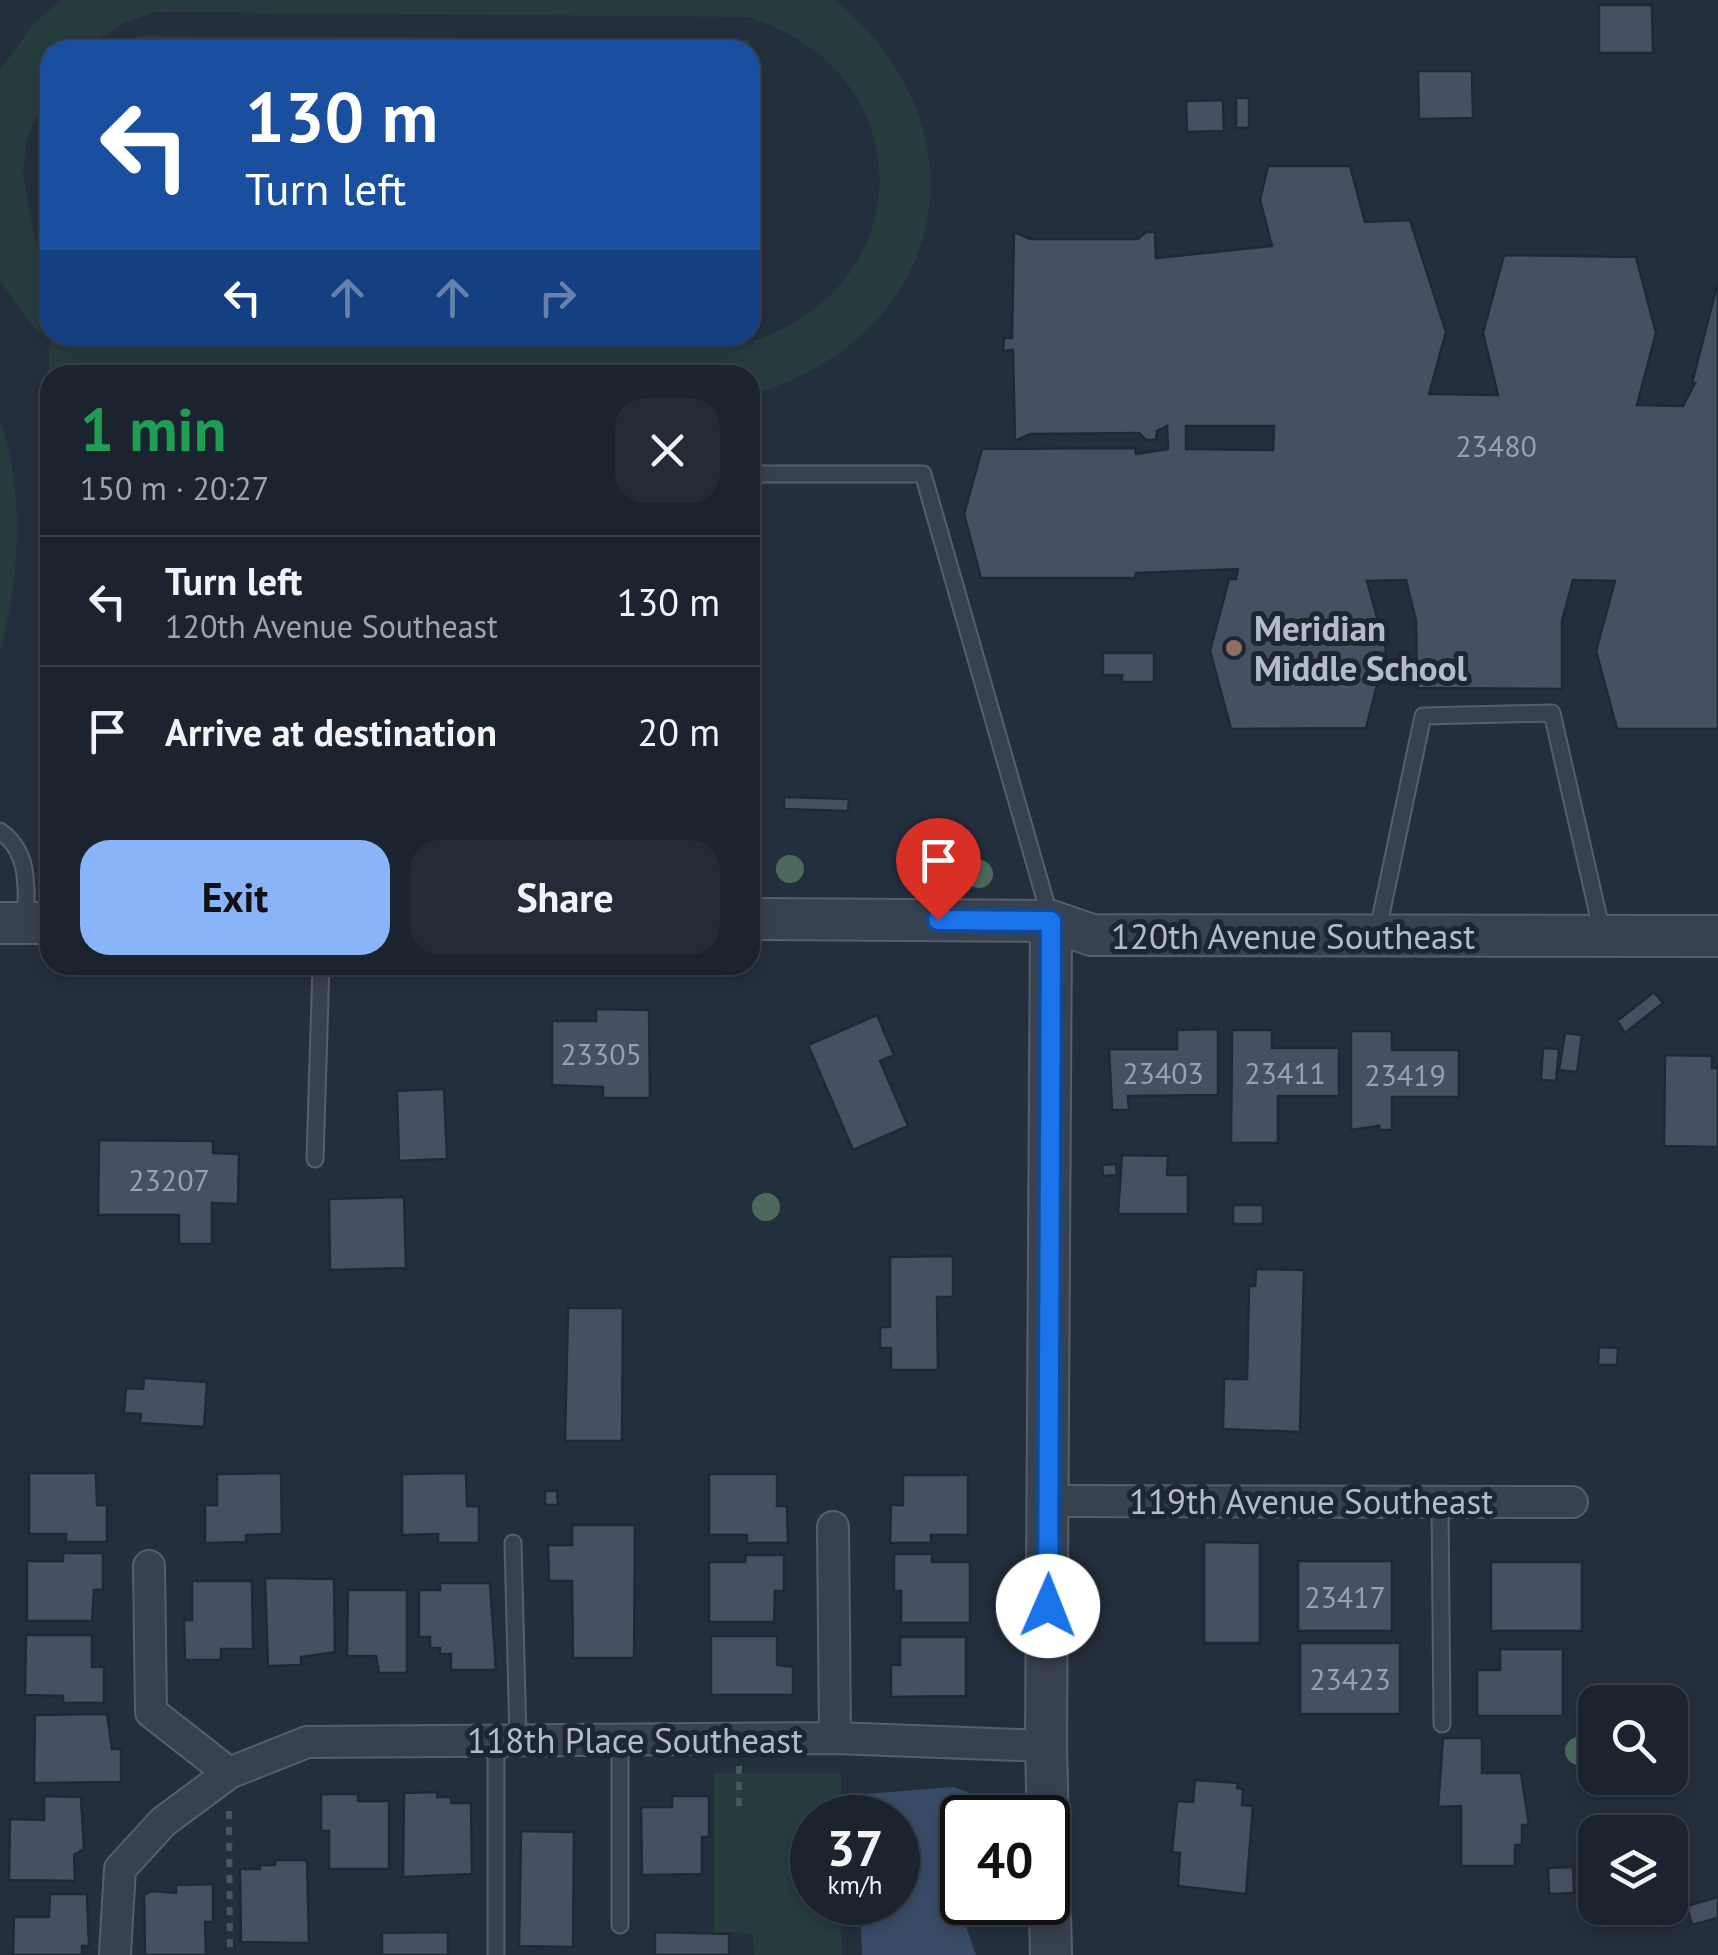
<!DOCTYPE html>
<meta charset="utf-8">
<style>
:root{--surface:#1b232e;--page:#242b36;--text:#f1f3f6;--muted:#a0a4aa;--line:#39404a;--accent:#8ab4f8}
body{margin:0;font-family:"PT Sans",sans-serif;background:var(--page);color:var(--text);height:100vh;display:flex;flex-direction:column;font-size:38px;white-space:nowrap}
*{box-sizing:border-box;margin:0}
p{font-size:32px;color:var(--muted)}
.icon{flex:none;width:55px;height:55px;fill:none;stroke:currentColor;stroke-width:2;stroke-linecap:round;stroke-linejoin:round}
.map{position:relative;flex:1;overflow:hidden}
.panel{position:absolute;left:40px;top:365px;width:720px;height:610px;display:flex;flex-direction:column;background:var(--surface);border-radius:30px;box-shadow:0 5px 15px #0003,0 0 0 2px var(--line)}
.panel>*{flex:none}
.banner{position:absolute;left:40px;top:40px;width:720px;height:305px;border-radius:30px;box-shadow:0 5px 15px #0003,0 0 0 2px var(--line);background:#1a4fa0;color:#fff;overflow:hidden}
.controls{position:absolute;left:1578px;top:1685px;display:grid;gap:20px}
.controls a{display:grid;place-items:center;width:110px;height:110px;border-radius:20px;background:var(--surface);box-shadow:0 5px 15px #0003,0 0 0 2px var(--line);font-size:50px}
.speed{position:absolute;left:790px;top:1795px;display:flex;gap:20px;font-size:50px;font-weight:700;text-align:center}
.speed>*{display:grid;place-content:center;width:130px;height:130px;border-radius:50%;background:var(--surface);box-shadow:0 5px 15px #0003,0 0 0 2px var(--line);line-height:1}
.speed small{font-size:25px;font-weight:400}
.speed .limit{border:5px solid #111;border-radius:15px;background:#fff;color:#111}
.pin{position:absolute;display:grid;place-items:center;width:85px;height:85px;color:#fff;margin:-102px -42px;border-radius:50% 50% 50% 0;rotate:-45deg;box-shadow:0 0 10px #0007}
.pin .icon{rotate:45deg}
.me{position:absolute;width:110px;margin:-55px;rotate:1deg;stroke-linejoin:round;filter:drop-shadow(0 0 8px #0008)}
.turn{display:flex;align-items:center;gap:35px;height:210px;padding:0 40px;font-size:45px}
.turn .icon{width:130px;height:130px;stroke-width:2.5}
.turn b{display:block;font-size:70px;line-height:85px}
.lanes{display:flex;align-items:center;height:95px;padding:0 40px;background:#0003;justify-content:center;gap:50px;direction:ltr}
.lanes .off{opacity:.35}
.round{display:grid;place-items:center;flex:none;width:105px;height:105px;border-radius:30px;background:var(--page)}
.overview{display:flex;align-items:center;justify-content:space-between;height:170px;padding:0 40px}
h1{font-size:60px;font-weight:600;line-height:75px;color:#1e9e55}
.button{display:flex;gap:20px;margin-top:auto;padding:20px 40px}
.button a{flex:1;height:115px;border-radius:30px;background:var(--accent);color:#111;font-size:40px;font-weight:600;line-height:115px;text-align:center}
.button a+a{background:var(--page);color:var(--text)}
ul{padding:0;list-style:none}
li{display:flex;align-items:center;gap:30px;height:130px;padding:0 40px;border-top:2px solid var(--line)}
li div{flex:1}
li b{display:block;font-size:38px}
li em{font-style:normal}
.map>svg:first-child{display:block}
</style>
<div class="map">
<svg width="1718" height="1955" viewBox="0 0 1718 1955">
<rect width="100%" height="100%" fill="#242f3e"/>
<path fill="#263c3f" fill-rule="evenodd" d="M62,0H835C991,129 950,334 756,393H750V375H50L48,390L50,339L35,329L0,281V70L35,22ZM157,12L748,17C925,71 923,291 746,343L50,335V267L35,238L23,175L26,142L50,84V50H81L125,22Z
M137,35L750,40V50H137Z
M0,421C26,498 19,576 0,653Z
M714,1773H841V1817L812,1818V1902L841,1903L842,1955H754L753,1933L714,1932Z"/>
<path fill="#394c67" d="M953,1787C972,1792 978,1798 980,1817L962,1818V1902L971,1903L963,1918L976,1955H862L860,1903L898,1902V1818L861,1817L865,1794Z"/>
<path fill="#455162" stroke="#1f2835" stroke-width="2.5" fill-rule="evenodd" d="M1599,5H1652L1653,53H1599Z
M1418,71H1472L1473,118L1419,119Z
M1236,98H1249V128H1236Z
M1223,100L1224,131L1187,132L1186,101Z
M1268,166H1350L1365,222L1410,220L1446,332L1429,394L1498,395L1483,333L1504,255L1636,257L1656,333L1637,405L1683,406L1695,383H1692L1718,282V729H1617L1596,651L1615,581L1573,580L1562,621V689L1417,688L1416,621L1406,580L1367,581L1386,650L1366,728L1231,729L1210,651L1229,579H1236L1238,569L1136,573L1135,578H981L964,514L982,449L1135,448L1136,454L1168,449L1167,426L1157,431L1156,440H1146L1139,433L1030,434L1015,441L1013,350L1003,351L1004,338H1012L1014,232L1030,239H1138L1146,232H1155L1156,258L1272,246L1260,200ZM1186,426H1274L1273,450L1186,449Z
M1103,653H1154V682H1122V675H1103Z
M784,797L849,799L848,811L784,809Z
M1654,992L1663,1003L1625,1033L1617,1021Z
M596,1009L649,1010L650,1098H603V1087L552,1085V1021H596Z
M877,1015L894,1055L880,1061L908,1126L853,1150L808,1045Z
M1218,1029V1095L1128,1096L1129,1110H1112L1109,1049H1177V1030Z
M1232,1030H1272V1048H1339V1096H1278V1143H1231Z
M1351,1031H1392V1050H1459V1097H1392V1130H1379V1126L1351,1130Z
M1565,1033L1582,1035L1577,1072L1559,1070Z
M1543,1048L1559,1049L1556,1081L1541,1080Z
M1665,1055L1712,1056V1068H1718V1147L1664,1146Z
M444,1089L447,1159L399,1161L397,1091Z
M99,1140L213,1141V1153L239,1154L238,1204L212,1203V1244H179V1215H98Z
M1122,1155L1168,1156L1167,1175H1188V1214H1118Z
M1116,1164L1117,1175L1103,1176L1102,1165Z
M404,1197L406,1268L330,1270L329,1199Z
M1233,1205H1263V1224H1233Z
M953,1256V1297H937L938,1370H891V1348H880V1327H890V1257Z
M1256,1269L1304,1270L1300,1432L1223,1429L1224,1379H1247L1249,1286H1255Z
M568,1308H623L622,1441H565Z
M1599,1347L1618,1348L1617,1365H1598Z
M144,1378L207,1382L204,1427L140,1423L141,1414L124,1413L126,1388L143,1389Z
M29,1473H96L97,1505H107V1542H66V1534H29Z
M281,1473L282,1534L246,1535V1542L205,1543V1505H217V1474Z
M466,1473L467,1506H479V1543H438V1534L402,1535V1474Z
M709,1474H777V1506H787L788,1543H747V1535H709Z
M903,1475H968V1535H931V1543H890L891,1505H903Z
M545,1491H557L558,1505H545Z
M572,1525H635L634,1658H573L572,1581H549L548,1545H572Z
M1204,1542L1260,1543V1643H1204Z
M63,1553H103V1590H94L92,1621H27V1561H63Z
M894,1554H932V1562H970V1623H901V1591H894Z
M746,1555H784V1591H775L774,1622H709V1562H745Z
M1298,1561H1392V1631H1298Z
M1491,1562H1582V1631H1491Z
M265,1578L334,1579L335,1652L301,1657V1665L268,1666Z
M192,1581H252L253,1649H221V1660H185L184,1620H192Z
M440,1583H490L496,1670H451V1654H440V1648H430V1637H419V1590H440Z
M348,1590H407V1673H379L376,1656H347Z
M26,1635H92V1667H104V1703H63V1696L25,1695Z
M711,1636H777V1665L793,1667V1695H711Z
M900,1637H966V1696L891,1697V1665H900Z
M1300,1643H1400V1714H1300Z
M1500,1649H1563V1716H1477V1670H1500Z
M107,1714L112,1749H121V1782L34,1783L35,1715Z
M1443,1738H1482V1773H1521L1529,1825H1522V1845H1515V1866H1461V1806L1438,1807Z
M1195,1780L1238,1783L1237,1788L1243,1789L1242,1805L1253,1806L1246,1894L1178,1886L1180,1853L1172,1852L1177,1801L1193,1802Z
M437,1792V1797H451V1803H471L472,1874L403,1877L404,1793Z
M321,1794H358V1801H389V1869H329V1831H321Z
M44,1796L81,1797L84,1849L74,1855L75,1881L9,1880L10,1819L44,1820Z
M672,1796H709V1837H702V1874L642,1875L641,1807H672Z
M521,1831L574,1832L573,1947L519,1946Z
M275,1860H307L309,1943L241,1942L240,1869H260V1865H275Z
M1573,1867L1574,1893L1549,1894L1548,1868Z
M213,1884V1922H205L206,1955H145L144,1895L152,1891L176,1893V1885Z
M50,1894H87L89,1946H82V1955H13L14,1917H49Z
M1718,1897V1918L1692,1925L1687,1906Z
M448,1932V1955H382V1933Z
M655,1932L729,1934V1955H655Z"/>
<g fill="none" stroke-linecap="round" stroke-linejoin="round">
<g stroke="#565f6c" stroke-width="19">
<path id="service" d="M750,474H923L1050,917
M0,831C31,853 26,888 26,923
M1377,934L1423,716L1552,713L1602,932
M315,1159L321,965
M1440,1501L1442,1724
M513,1543L518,1740
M620,1740V1925
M496,1741V1955"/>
</g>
<g stroke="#565f6c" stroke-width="34">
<path id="minor" d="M1049,1501L1572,1502
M833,1527L835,1738
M149,1566L151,1712L229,1773
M115,1953L120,1869L163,1822L229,1773L307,1742L835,1738L1046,1746"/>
</g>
<g stroke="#565f6c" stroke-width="44">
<path id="tertiary" d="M750,919L1051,921L1092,935L1718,936
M1051,921L1046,1746L1051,1955
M0,923H50"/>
</g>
<path stroke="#44595c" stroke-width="6" stroke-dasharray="8 8" stroke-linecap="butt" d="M739,1766V1810
M229,1811L230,1955"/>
<use href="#service" stroke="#38414e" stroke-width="15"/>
<use href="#minor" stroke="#38414e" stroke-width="30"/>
<use href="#tertiary" stroke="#38414e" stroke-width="40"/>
</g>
<g fill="#4b6a5d">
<circle cx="790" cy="869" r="14"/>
<circle cx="979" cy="874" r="14"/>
<circle cx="766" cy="1207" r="14"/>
<circle cx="1579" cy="1751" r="14"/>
</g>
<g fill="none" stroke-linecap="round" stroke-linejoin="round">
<g stroke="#114b97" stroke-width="25">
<path id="route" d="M938,920L1051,921L1048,1606"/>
</g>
<use href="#route" stroke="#1a73e8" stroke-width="18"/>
</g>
<circle fill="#8d6e63" stroke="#1d2633" stroke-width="4" cx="1234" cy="648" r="10"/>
<g text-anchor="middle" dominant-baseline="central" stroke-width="10" stroke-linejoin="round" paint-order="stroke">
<g font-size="30" fill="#98a1af">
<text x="1496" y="445">23480</text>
<text x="601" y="1053">23305</text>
<text x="1163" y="1072">23403</text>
<text x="1285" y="1072">23411</text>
<text x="1405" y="1074">23419</text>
<text x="169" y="1179">23207</text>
<text x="1345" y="1596">23417</text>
<text x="1350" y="1678">23423</text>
</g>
<g font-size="35" font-weight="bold" fill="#b4bcc9" stroke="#1d2633" text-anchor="start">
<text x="1254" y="628">Meridian<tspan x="1254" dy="40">Middle School</tspan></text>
</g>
<g font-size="35" fill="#b4bcc9" stroke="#1d2633">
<text x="1293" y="936">120th Avenue Southeast</text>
<text x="1311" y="1501">119th Avenue Southeast</text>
<text x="635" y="1740">118th Place Southeast</text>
</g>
</g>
</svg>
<div class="controls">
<a><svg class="icon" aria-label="search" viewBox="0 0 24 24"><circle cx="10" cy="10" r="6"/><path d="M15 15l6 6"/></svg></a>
<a><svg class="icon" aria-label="layers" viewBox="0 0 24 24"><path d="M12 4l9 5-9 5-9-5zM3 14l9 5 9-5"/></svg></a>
</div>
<div class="speed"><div>37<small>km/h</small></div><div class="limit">40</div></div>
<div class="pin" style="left:938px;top:920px;background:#d93025"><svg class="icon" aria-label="arrive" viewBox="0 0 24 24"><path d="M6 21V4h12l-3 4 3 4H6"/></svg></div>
<svg class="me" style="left:1048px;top:1606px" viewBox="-20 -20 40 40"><circle r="19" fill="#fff"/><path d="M0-13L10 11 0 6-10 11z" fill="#1a73e8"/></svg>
<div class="banner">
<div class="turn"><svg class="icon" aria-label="left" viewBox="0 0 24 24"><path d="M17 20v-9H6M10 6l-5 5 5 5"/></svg><div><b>130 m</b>Turn left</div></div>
<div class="lanes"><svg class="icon" aria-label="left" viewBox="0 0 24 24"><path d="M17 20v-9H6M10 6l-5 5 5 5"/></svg><svg class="icon off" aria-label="ahead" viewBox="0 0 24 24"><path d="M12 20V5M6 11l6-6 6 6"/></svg><svg class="icon off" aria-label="ahead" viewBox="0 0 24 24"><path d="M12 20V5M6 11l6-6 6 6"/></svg><svg class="icon off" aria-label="right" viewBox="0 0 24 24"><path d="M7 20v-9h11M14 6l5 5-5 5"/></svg></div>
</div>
<section class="panel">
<div class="overview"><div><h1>1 min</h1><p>150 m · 20:27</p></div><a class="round"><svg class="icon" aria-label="close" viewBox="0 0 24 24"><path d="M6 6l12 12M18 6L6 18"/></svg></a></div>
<ul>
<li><svg class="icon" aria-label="left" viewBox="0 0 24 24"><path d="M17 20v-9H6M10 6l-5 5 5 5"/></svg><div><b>Turn left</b><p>120th Avenue Southeast</p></div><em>130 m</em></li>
<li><svg class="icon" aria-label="arrive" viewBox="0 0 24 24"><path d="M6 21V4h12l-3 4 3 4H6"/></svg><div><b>Arrive at destination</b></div><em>20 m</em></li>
</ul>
<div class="button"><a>Exit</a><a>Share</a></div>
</section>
</div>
